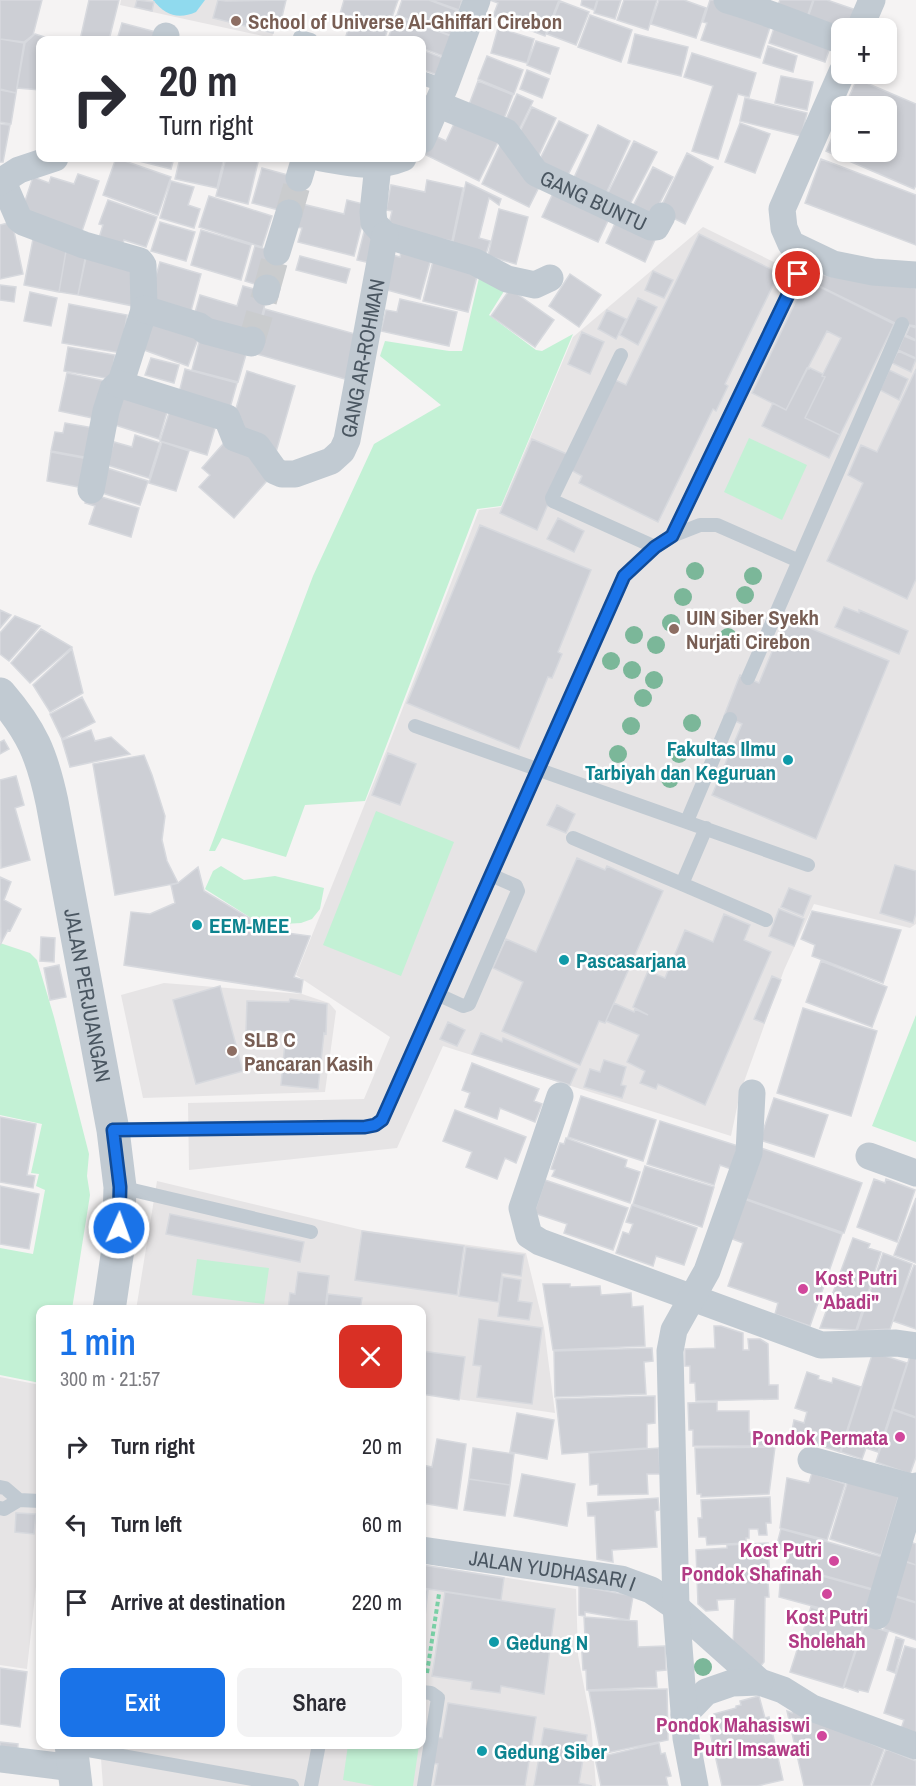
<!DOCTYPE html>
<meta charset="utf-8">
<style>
:root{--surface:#fff;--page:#f2f2f3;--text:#2b2b33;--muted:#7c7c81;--accent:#1a73e8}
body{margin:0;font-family:"Archivo Narrow",sans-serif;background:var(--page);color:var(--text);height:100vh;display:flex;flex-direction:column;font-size:22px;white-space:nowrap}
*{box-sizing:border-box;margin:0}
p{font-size:20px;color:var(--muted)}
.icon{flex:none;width:33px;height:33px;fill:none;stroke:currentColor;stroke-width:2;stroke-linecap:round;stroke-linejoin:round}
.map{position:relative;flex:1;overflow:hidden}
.details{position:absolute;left:36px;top:1305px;width:390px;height:444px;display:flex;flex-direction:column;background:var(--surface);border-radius:12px;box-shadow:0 3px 9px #0003}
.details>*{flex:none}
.guide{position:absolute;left:36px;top:36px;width:390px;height:126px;border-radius:12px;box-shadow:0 3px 9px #0003;background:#fff;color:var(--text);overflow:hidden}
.fabs{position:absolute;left:831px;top:18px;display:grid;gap:12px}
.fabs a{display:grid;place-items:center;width:66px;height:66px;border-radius:12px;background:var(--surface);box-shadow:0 3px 9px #0003;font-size:30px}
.pin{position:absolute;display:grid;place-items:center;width:51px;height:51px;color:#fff;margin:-26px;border:3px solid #fff;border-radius:50%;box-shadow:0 2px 6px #0007}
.me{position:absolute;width:66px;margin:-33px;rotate:2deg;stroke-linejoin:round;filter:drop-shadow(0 0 4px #0008)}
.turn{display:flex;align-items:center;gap:21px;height:126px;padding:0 24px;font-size:27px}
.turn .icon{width:78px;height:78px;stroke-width:2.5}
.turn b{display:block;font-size:42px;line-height:51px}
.round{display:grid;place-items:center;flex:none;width:63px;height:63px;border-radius:12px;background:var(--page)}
.overview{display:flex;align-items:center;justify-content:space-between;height:102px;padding:0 24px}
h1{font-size:36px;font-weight:600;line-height:45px;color:var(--accent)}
.action{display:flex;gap:12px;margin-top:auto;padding:12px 24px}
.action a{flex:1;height:69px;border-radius:12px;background:var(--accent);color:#fff;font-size:24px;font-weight:600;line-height:69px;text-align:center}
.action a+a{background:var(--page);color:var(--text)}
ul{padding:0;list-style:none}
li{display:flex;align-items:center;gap:18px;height:78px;padding:0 24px}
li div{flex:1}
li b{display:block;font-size:22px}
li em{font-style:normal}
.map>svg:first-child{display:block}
</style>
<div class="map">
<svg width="916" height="1786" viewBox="0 0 916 1786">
<rect width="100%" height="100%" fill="#f5f3f3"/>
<path fill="#e6e4e5" d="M121,0H281L272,38L120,5Z
M703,227L782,266L916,287V924L910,928L814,904L784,970L740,1093L731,1136L443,1046L397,1148L189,1170L188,1103L364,1099L390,1037L296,975L387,749L479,510L501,507L573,337Z
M164,983L302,994L329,1003L336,1011L325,1092L143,1098L121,995Z
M157,1181L362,1230L526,1253L544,1327L555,1413L422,1394V1310H136Z
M0,1377L40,1385V1550L27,1669L0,1665Z
M422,1564L576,1589L578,1655L591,1723L596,1786H103L100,1745L422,1744Z"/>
<path fill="#c3f1d5" d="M479,278L506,288L489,315L536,350L542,351L573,334L501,506L477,509L365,801L305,805L286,857L222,838L215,851H209L313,576L374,444L441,405L380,356L385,341L449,351H462Z
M749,438L807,465L782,520L724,492Z
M376,811L454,842L401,976L323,945Z
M221,866L244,880L275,876L324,888L320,909L312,919L301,923L283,924L266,919L251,918L205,889L213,871Z
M0,943L30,953L37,960L54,1017L89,1154L87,1176L90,1195L72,1309L40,1310V1383L0,1375V1248L33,1254L45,1190L36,1186L39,1174L31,1173L42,1124L0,1115Z
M916,1015V1142L872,1126Z
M197,1259L269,1268L264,1304L192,1295Z
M348,1745H419L413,1786H375L343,1780Z"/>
<path fill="#90daee" d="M153,0H205L196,12C178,20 165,15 153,0Z"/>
<path fill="#cdcfd5" stroke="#d7d9de" stroke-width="1.5" d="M0,0H42L33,35L24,42L0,39Z
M89,0H119L109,40H80Z
M137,0L154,2L152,11L135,7Z
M218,0L226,1L286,0L280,25L275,24L273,33L213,18Z
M344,0H398L384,40H359L346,36L352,17L340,14Z
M402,0H429L461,12L452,36L397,15Z
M431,0H462L459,10Z
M490,0H559L545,36L493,16L498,3Z
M582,0H597L594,10L581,5Z
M598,0H621L615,19L594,13Z
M624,0H657L648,30L617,20Z
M659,0H684L706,8L696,38L651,24Z
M710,0H719L773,18L760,58L701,40L707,23L703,22Z
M780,0H813L804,26L774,14Z
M814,0H827L859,11L853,28L805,26Z
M560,1L589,12L576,45L547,34Z
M590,15L632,30L621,62L578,47Z
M396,16L451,36L443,56L422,48V40H401L389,36Z
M777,19L833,39L825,62L769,43Z
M122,23L160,33L158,40H117Z
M498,28L534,39L527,63L491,53Z
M35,34L51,39L40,40V90L17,88L25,43Z
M635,34L688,47L681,76L628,63Z
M0,39L24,43L16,93L0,89Z
M536,41L559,48L550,74L527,65Z
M768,46L797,56L793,72L763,63Z
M422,50L443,58L437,75L422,69Z
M692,53L756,73L749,97L738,94L718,159L692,151L713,86L684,77Z
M487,56L523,70L514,94L478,79Z
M527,70L549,79L542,98L520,89Z
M781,76L813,82L807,110L775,103Z
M857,79L916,104V185L914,189L826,151L842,115V152H886V106H845Z
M478,81L513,95L502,124L467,110Z
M0,90L16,93L11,124L0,122Z
M517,94L533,101L515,138L503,126Z
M745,98L807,113L801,136L740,121Z
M532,107L556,118L534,166L516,140Z
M459,113L502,134L479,181L422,153L431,134L446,141Z
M559,121L588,135L566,179L537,165Z
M740,123L770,134L755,173L725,162Z
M0,124L10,125L3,162H0Z
M598,125L630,141L604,198L572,182Z
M504,136L543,179L529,207L482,184Z
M634,141L657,152L629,206L607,195Z
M687,153L713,167L685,224L659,211Z
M116,158L171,177L158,215L103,195Z
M127,158H174L171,169Z
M180,158H224L217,188L175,179Z
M226,158H259L248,204L216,196Z
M821,159L916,195V245L805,203Z
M653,167L673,177L652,218L632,208Z
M262,168L299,178L290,213L252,203Z
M78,174L99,181L81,234L21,213L33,177L49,183L51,177L74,184Z
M427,180L463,188L452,241L388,228L392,211L386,210L391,185L425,192Z
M171,181L194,187L188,205L200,209L194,228L160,218Z
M466,182L501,199L499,205L489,198L479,238L490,241L486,254L452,246Z
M556,187L612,212L598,242L542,217Z
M209,196L272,216L262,247L199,227Z
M108,200L157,217L146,247L124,240L122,246L99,238L103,225L99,224Z
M347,200L367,205L354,256L298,242L302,228L296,227L302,204L344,214Z
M499,209L528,217L516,264L488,256Z
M618,217L657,235L645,262L606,243Z
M12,222L23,274L0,279V225Z
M160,222L195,232L186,261L151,251Z
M201,230L251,245L241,280L191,265Z
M364,232L381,236L375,264L357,260Z
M34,234L66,251L59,292L24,285Z
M699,234L779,273L725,384L728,386L716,411L713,409L658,522L579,483L582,476L569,469L613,379L626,385Z
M255,246L280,253L270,289L245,281Z
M402,247L432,255L420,299L380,288L389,254L400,257Z
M66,251L86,254L78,295L59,292Z
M87,253L141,268L138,307L78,295Z
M300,256L350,269L346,283L296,270Z
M434,257L479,268L468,312L423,301Z
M160,262L201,274L191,311L147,306Z
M653,271L673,280L664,298L645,290Z
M808,273L916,288V326L895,323L807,280Z
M570,274L601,295L579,327L549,306Z
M806,280L894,324L840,435L805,418L825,377L822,376L841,338L827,331L786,410L752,393Z
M0,285L16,287L14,302L0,300Z
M243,286L268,293L255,341L192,323L200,295L237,306Z
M510,289L554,320L535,347L491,316Z
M30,292L57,298L51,326L24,321Z
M638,298L657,307L638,345L620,335Z
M400,299L457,312L449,346L381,331L386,310L397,312Z
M69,304L127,315L121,353L62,343Z
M265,309L355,334L352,381L253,353Z
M607,310L626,319L616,339L598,329Z
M154,314L201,331L188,366L136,347Z
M910,326L916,328V340L906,335Z
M582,332L604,342L590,374L568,364Z
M904,336L916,341V358L898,350Z
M200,338L247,351L238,382L192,370Z
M68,347L115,355L111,379L64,371Z
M898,351L916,359L911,372L892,363Z
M151,358L179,365L174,383L145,375Z
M807,368L809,369L810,368L823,374L822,376L825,377L805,418L840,435L829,458L762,426L773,403L786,410Z
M185,369L237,383L228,415L177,401Z
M916,369V579L907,599L827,561L863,483L848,475L861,445L877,452Z
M889,370L908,379L899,400L880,390Z
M247,371L295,386L276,452L232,422Z
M67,373L110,382L102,420L59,411Z
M126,388L170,402L159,439L109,423Z
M172,404L218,418L207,455L160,441Z
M65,423L100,429L95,459L51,451L55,432L63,433Z
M135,435L160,443L149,478L107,465L114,442L132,447Z
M230,436L273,474L234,518L199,487L210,475L202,468Z
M532,439L569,455L537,530L500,513Z
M162,442L189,451L176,491L149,483Z
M51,452L94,460L89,489L47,481Z
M107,468L148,481L140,505L99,492Z
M88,493L139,508L131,537L89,524L95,506L85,503Z
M558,518L584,531L574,552L547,539Z
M480,525L591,570L558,652L562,654L552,678L548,677L519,749L407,703Z
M844,607L859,613V610L908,631L899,654L835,627Z
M0,610L11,615L0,628Z
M15,616L40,626L9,661L0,654V633Z
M786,618L889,661L816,839L712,795L742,724L724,716L740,675L759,683Z
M41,629L72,647L30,683L11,663Z
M72,649L83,693L50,712L33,685Z
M82,697L95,722L62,739L50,714Z
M91,730L95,741L111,737L130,754L70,767L62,740Z
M4,740L9,749L0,754V742Z
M388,753L416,764L400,805L372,795Z
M144,755L152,775L165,816L162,840L167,861L178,883L115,895L93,764Z
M16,776L24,805L15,808L30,860L1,868L0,780Z
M557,805L575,814L566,833L547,825Z
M577,858L605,870L607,866L663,891L606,1021L605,1023L599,1021L580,1065L502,1031L523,982L493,968L506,939L536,952Z
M895,865L916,871V913L913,923L880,913Z
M198,867L204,891L251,919L266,921L265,930L310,936L294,977L303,980L301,993L124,965L131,912L150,914L175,903L171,885L178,883Z
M0,877L11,882L4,900L21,909L10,931L8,930L1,943Z
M789,888L811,896L803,916L781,907Z
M779,909L804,919L794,946L769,936Z
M812,911L901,930L883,983L812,956L815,945L801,939Z
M724,914L750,925L744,940L771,952L705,1105L658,1084L656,1089L640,1083L645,1071L627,1062L639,1035L606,1021L614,1003L634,1012L635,1009L648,1015L633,1007L648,971L665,978L685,930L713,942Z
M41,937L55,938L54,962L40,961Z
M821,961L887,987L872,1027L806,1002Z
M59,965L66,997L50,1000L44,968Z
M772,976L781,980L764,1023L754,1019Z
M220,986L243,1071L196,1084L173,1000Z
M290,999L327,1004L326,1034L324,1033L318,1089L281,1085L286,1032L246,1031L247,1001L289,1002Z
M803,1008L877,1031L851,1116L777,1093Z
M448,1022L465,1030L457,1046L440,1039Z
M481,1033L502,1042L503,1038L577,1069L570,1085L472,1054Z
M604,1060L626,1067L621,1085L626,1086L622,1098L584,1087L590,1069L600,1072Z
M472,1063L539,1089L534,1101L542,1104L535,1122L500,1108L497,1119L465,1107L470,1093L462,1090Z
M581,1096L656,1120L643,1161L568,1137Z
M774,1098L828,1115L814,1157L760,1140Z
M455,1110L526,1137L516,1163L505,1158L497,1179L466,1167L472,1152L443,1141Z
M0,1117L36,1124L27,1175L35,1176L33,1188L0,1182Z
M660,1121L738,1146L731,1169L720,1165L714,1185L647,1164Z
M566,1138L627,1160L625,1167L640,1172L630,1203L552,1176L555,1170L551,1169L560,1143L564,1144Z
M761,1148L862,1183L844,1233L744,1198Z
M645,1166L714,1187L702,1227L633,1204Z
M874,1179L885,1183L886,1179L915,1190L897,1242L857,1227Z
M545,1180L628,1208L613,1250L564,1233L567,1224L534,1213Z
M0,1186L39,1194L29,1249L0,1244Z
M916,1198V1263L894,1255Z
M744,1199L842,1234L810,1326L775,1314L778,1303L728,1286L743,1243L730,1238Z
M632,1205L697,1228L684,1265L656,1256L653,1266L616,1253L623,1232L629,1234L633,1224L626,1222Z
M170,1214L304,1242L300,1262L166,1234Z
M362,1231L464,1246L457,1295L355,1280Z
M853,1238L870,1244L868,1248L881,1252L856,1330L820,1328Z
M466,1247L524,1255L521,1276L502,1273L498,1302L459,1296Z
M883,1253L912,1264L890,1329L857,1331Z
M914,1265L916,1266V1329L893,1321Z
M298,1272L329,1276L325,1310H288L290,1293L295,1294Z
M503,1277L521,1280L518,1301L532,1303L529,1320L498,1316Z
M543,1284H570V1287L600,1286L601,1295L631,1293L632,1307L643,1306L645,1346L553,1350Z
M328,1294L362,1298L360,1310H326Z
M479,1319L542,1328L532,1404L477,1397L481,1366L473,1365Z
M714,1326H721L743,1333V1350H749L748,1339H760L768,1344L769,1385H778V1399L696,1401L695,1383H690V1366H685V1349L715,1348Z
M652,1348L653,1361L644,1362L646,1394L555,1397L554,1351Z
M422,1351L465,1357L459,1400L422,1394Z
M873,1352L907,1363L878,1452L866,1448L862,1459L841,1452Z
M910,1356L916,1358V1417L893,1409Z
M807,1372L819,1376L818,1379L832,1383L833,1378L861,1387L840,1452L791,1436L794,1420L804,1423L807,1412L795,1408Z
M655,1396V1423L647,1424V1448L562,1454L556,1399Z
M717,1402V1411H749V1432H752V1434H775V1446H693V1430H689L688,1403Z
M893,1410L916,1418V1457L910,1474L876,1462Z
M517,1413L554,1420L547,1459L510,1452Z
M437,1439L466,1444L457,1509L422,1503V1465L432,1467Z
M775,1447L769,1494L701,1497V1494H697L695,1448Z
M473,1448L514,1454L510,1485L469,1479Z
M659,1448L660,1474H647L648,1494L598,1495V1484L590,1485L589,1453Z
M812,1473L845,1484L827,1540L780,1528L787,1478L809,1483Z
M522,1474L575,1484L567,1526L514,1516Z
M849,1477L900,1492L881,1555L830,1539Z
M469,1479L510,1485L505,1516L464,1510Z
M770,1497L771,1523H766L767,1535H759L758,1529H749V1538H746V1543L707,1545L706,1537H699L698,1518H702L701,1500Z
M658,1498L659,1510L655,1511L657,1547L612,1550L613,1562L597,1559L595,1516H588L587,1503Z
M16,1513L36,1514L34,1534L15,1532Z
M781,1529L882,1557L876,1590L786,1565L789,1551L776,1548Z
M910,1542L916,1544V1565L905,1561Z
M768,1543L770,1581H768L769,1597H765L764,1662L758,1669L733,1645L735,1599L717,1600L718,1610L706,1611L698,1604L696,1550L727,1548V1545Z
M903,1561L916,1565V1602L893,1595Z
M422,1565L504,1578L501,1600L422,1588Z
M797,1569L876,1591L868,1621L779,1597L781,1573L795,1576Z
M579,1586L633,1596L629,1620L585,1612V1616L579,1615Z
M422,1589L428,1590L422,1644Z
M445,1592L555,1609L544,1694L501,1686L500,1693L471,1689L472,1682L432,1676Z
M890,1595L916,1603V1640L884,1629L888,1613Z
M811,1607L864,1623L843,1688L790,1672Z
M584,1617L637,1621L638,1647L665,1646L666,1670L656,1671L657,1687L587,1690L586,1670H583L581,1637H585Z
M865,1624L888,1632L868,1692L859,1690L858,1692L844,1687Z
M896,1637L904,1640L895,1673L887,1670Z
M905,1646L916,1649V1734L901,1729L904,1720L884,1713Z
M0,1668L27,1672L20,1727L0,1724Z
M667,1689L668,1740L601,1754L589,1691Z
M759,1696L765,1718L769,1717L783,1780L757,1786H722L709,1728L713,1727L710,1717L715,1716L714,1714L736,1708V1706L741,1705L740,1701Z
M448,1703L536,1717L525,1786H434L438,1764L431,1763L436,1737L442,1738Z
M793,1710L884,1749L870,1786H804L787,1711L792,1713Z
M544,1728L587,1735L579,1783L592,1786H534Z
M0,1742L18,1744L17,1759L0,1757Z
M659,1743L661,1754L665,1753L671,1776L666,1777L668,1786H601L595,1758Z
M886,1749L916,1761V1786H872Z"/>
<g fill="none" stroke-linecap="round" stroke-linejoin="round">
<path stroke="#caccce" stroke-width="27" stroke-dasharray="27 14" stroke-linecap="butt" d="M289,213L299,178
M267,288L277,252
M252,340L266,292"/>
<path stroke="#7ad0a6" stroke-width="4" stroke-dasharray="4.5 3" stroke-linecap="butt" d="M427,1673L439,1594"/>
<path stroke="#c1cad2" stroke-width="14" d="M300,37L311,40
M422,78L445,86
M621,355L552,498L553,501L655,547
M672,536L798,274
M748,678L902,324
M415,726L808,865
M687,821L730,719
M573,838L682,884L706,828
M682,884L766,920
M439,995L463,1006L469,1004L518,891L516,886L491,875
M113,1130L365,1127L375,1125L382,1120L624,576L655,547L672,536L700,525H717L799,561
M120,1187L311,1232
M0,1487L5,1488L19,1500L40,1501
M0,1508L4,1509L19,1500
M422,1692L431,1693L438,1698L424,1786
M71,1747L292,1786
M311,1786L319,1744"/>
<g stroke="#c1cad2" stroke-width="27">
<path d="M727,0C766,11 803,27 842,41"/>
<path d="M860,28L872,0"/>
<path d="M165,40L166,36"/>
<path d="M842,72L782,209L784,228L791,244L833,264L873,272L916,275"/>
<path id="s1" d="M437,104L506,132L536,173L651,227H656L662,216"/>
<path d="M422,140L445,86L477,0"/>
<path d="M321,158C350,163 376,169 403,158"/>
<path d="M378,165L373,212L374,223L385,235L475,262L507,279L535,285L550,278"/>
<path d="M299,178L305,158"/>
<path d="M2,180L19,219L23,222L84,245L140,261L143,265L144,310L121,382L113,389L106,411L91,490"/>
<path d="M0,182L19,170L55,158"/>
<path d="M277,252L289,213"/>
<path d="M266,292L267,288"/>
<path d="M144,309L199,326L206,331L251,343L252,340"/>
<path id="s2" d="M119,384L227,418L235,438L257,446L275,471L282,474H295L331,461L342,451L347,440L385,235"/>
<path d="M560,1096L522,1208L529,1235L540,1242L821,1345L896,1343L916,1346"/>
<path d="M869,1156L916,1173"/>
<path d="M811,1460L915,1488L916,1486"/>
<path id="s3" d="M422,1550L621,1579L651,1590L676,1607L760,1682L783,1690L812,1708L916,1746"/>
<path d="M877,1616L915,1488"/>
<path d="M684,1715L706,1692L732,1683L760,1682"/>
<path d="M0,1759L74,1768"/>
<path d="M695,1786L686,1738L676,1607L670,1351L674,1330L707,1271L749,1153L752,1093"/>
</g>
<g stroke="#c1cad2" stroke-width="33">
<path id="s4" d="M0,694C32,731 42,755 52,802L113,1130L120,1187L118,1249L109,1310"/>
<path d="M71,1744L76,1786"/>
</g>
</g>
<g fill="#7bb799">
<circle cx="695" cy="571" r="9"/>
<circle cx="753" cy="576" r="9"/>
<circle cx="745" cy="595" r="9"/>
<circle cx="683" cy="597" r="9"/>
<circle cx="736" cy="617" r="9"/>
<circle cx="671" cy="623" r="9"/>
<circle cx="634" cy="635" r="9"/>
<circle cx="728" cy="637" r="9"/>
<circle cx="656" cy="645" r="9"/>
<circle cx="611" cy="661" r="9"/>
<circle cx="632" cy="670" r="9"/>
<circle cx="654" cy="680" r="9"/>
<circle cx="643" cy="698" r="9"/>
<circle cx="692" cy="723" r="9"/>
<circle cx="631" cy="726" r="9"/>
<circle cx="618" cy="754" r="9"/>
<circle cx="679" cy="754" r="9"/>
<circle cx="670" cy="779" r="9"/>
<circle cx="703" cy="1667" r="9"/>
</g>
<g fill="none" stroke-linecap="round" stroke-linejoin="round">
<g stroke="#114b97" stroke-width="15">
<path id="route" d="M119,1228L120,1187L113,1130L365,1127L375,1125L382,1120L624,576L655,547L672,536L798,274"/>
</g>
<use href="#route" stroke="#1a73e8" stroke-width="10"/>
</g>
<g fill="#8d6e63" stroke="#fff" stroke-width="2">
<circle cx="236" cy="21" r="6"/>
<circle cx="674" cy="629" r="6"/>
<circle cx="232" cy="1051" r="6"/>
</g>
<g fill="#0f9aa8" stroke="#fff" stroke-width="2">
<circle cx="788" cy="760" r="6"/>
<circle cx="197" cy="925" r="6"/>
<circle cx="564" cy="960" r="6"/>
<circle cx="494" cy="1642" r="6"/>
<circle cx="482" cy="1751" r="6"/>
</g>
<g fill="#d1479c" stroke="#fff" stroke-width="2">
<circle cx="803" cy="1289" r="6"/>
<circle cx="900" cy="1437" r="6"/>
<circle cx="834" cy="1561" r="6"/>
<circle cx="827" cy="1594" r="6"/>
<circle cx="822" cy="1736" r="6"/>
</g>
<g text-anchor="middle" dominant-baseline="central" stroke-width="5" stroke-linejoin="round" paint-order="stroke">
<g font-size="21" font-weight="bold" fill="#785e54" stroke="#fff" text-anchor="start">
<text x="248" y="21">School of Universe Al-Ghiffari Cirebon</text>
<text x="686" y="617">UIN Siber Syekh<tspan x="686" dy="24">Nurjati Cirebon</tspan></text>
<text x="244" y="1039">SLB C<tspan x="244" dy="24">Pancaran Kasih</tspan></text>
</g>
<g font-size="21" fill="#4a5661" stroke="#fff">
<text stroke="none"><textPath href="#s1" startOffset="189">GANG BUNTU</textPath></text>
<text stroke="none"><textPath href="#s2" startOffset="358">GANG AR-ROHMAN</textPath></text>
<text stroke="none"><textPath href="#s4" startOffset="318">JALAN PERJUANGAN</textPath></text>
<text stroke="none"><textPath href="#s3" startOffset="132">JALAN YUDHASARI I</textPath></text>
</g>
<g font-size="21" font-weight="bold" fill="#0d838f" stroke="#fff" text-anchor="start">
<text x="776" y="748" text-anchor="end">Fakultas Ilmu<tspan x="776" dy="24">Tarbiyah dan Keguruan</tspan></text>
<text x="209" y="925">EEM-MEE</text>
<text x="576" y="960">Pascasarjana</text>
<text x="506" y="1642">Gedung N</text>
<text x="494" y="1751">Gedung Siber</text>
</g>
<g font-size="21" font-weight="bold" fill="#b23c85" stroke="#fff" text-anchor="end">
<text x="815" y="1277" text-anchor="start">Kost Putri<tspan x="815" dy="24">"Abadi"</tspan></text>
<text x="888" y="1437">Pondok Permata</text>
<text x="822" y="1549">Kost Putri<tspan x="822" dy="24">Pondok Shafinah</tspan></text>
<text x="827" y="1616" text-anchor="middle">Kost Putri<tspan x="827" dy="24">Sholehah</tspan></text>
<text x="810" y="1724">Pondok Mahasiswi<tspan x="810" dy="24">Putri Imsawati</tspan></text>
</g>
</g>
</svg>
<div class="fabs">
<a>+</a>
<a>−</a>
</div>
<div class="pin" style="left:798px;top:274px;background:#d93025"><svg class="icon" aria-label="arrive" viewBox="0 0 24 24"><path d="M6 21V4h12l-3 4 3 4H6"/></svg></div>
<svg class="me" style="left:119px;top:1228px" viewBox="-20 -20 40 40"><circle r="17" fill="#1a73e8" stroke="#fff" stroke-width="3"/><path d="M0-11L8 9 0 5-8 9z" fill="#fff"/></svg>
<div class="guide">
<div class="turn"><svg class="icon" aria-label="right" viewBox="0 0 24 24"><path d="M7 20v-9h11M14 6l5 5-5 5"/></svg><div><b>20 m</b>Turn right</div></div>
</div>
<section class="details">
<div class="overview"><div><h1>1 min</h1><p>300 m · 21:57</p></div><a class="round" style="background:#d93025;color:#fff"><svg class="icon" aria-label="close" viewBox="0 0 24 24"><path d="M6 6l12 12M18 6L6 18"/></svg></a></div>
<ul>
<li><svg class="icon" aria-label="right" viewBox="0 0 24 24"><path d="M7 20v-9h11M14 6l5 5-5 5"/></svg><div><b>Turn right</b></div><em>20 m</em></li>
<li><svg class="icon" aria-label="left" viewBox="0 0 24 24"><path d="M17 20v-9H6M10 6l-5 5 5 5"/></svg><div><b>Turn left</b></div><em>60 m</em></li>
<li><svg class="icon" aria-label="arrive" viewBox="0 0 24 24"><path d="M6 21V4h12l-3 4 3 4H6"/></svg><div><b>Arrive at destination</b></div><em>220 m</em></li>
</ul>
<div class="action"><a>Exit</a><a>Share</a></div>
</section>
</div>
